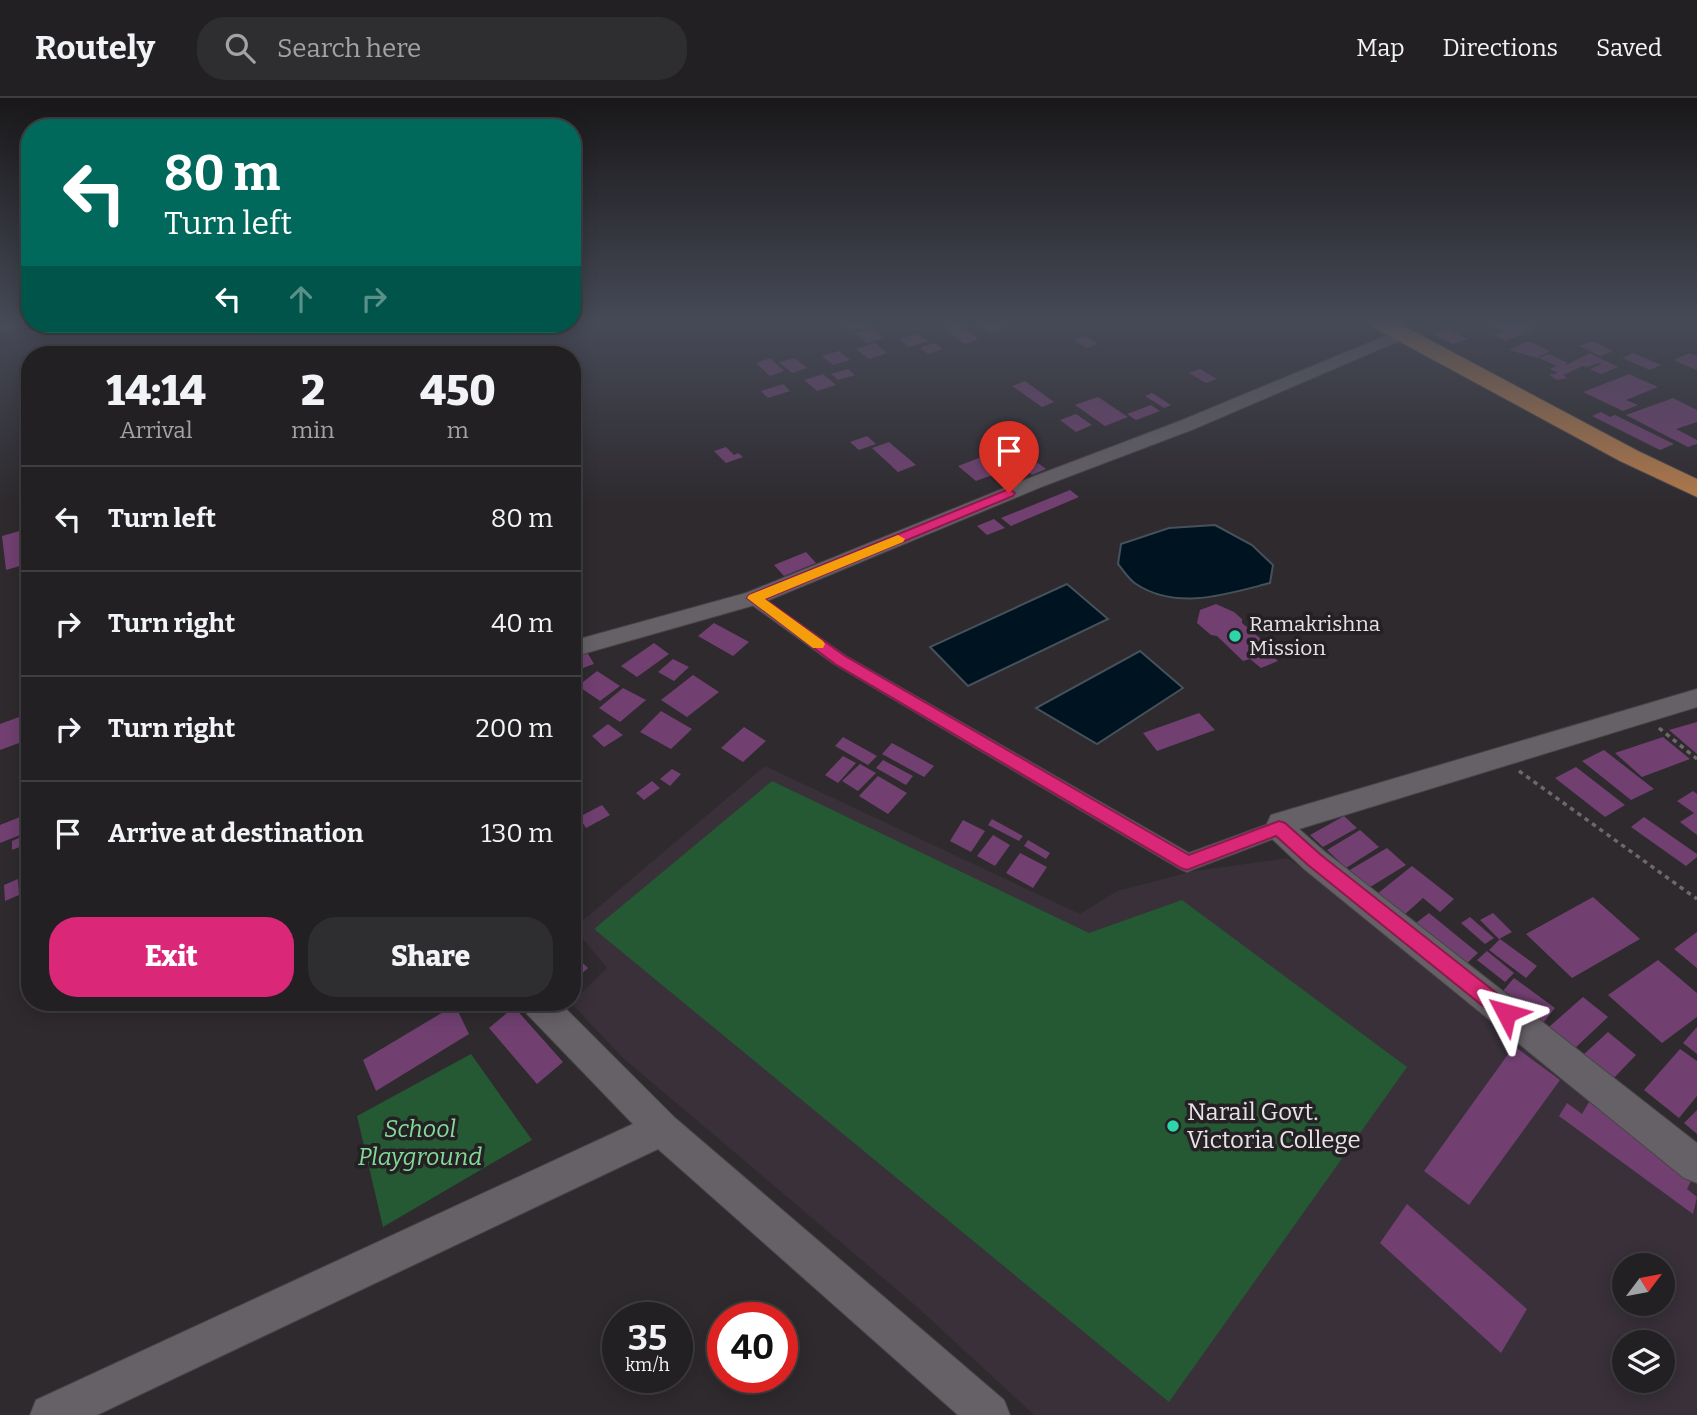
<!DOCTYPE html>
<style>
:root{--surface:#222022;--page:#2e2d2f;--text:#f1f3f6;--muted:#a2a3a5;--line:#3f3e40;--accent:#db2777}
body{margin:0;font-family:Bitter,serif;background:var(--page);color:var(--text);height:100vh;display:flex;flex-direction:column;font-size:26px;white-space:nowrap}
*{box-sizing:border-box;margin:0}
p{font-size:23px;color:var(--muted)}
.icon{flex:none;width:38px;height:38px;fill:none;stroke:currentColor;stroke-width:2;stroke-linecap:round;stroke-linejoin:round}
.map{position:relative;flex:1;overflow:hidden}
.sheet{position:absolute;left:21px;top:248px;width:560px;height:665px;display:flex;flex-direction:column;background:var(--surface);border-radius:28px;box-shadow:0 4px 18px #0003,0 0 0 2px var(--line)}
.sheet>*{flex:none}
.banner{position:absolute;left:21px;top:21px;width:560px;height:214px;border-radius:28px;box-shadow:0 4px 18px #0003,0 0 0 2px var(--line);background:#00695c;color:#fff;overflow:hidden}
.needle{width:46px;rotate:58deg}
.controls{position:absolute;left:1612px;top:1155px;display:grid;gap:14px}
.controls a{display:grid;place-items:center;width:63px;height:63px;border-radius:50%;background:var(--surface);box-shadow:0 4px 18px #0003,0 0 0 2px var(--line);font-size:35px}
.speed{position:absolute;left:602px;top:1204px;display:flex;gap:14px;font-size:35px;font-weight:700;text-align:center}
.speed>*{display:grid;place-content:center;width:91px;height:91px;border-radius:50%;background:var(--surface);box-shadow:0 4px 18px #0003,0 0 0 2px var(--line);line-height:1}
.speed small{font-size:18px;font-weight:400}
.speed .limit{border:10px solid #d22;background:#fff;color:#111}
.pin{position:absolute;display:grid;place-items:center;width:60px;height:60px;color:#fff;margin:-72px -30px;border-radius:50% 50% 50% 0;rotate:-45deg;box-shadow:0 0 7px #0007}
.pin .icon{rotate:45deg}
.me{position:absolute;width:77px;margin:-38px;rotate:309deg;stroke-linejoin:round;filter:drop-shadow(0 0 5px #0008)}
.turn{display:flex;align-items:center;gap:24px;height:147px;padding:0 28px;font-size:32px}
.turn .icon{width:91px;height:91px;stroke-width:2.5}
.turn b{display:block;font-size:49px;line-height:60px}
.lanes{display:flex;align-items:center;height:66px;padding:0 28px;background:#0003;justify-content:center;gap:35px;direction:ltr}
.lanes .off{opacity:.35}
.eta{display:flex;justify-content:space-evenly;align-items:center;height:119px;text-align:center}
.eta b{font-size:42px;font-weight:800;line-height:49px}
.action{display:flex;gap:14px;margin-top:auto;padding:14px 28px}
.action a{flex:1;height:80px;border-radius:28px;background:var(--accent);color:#fff;font-size:28px;font-weight:800;line-height:80px;text-align:center}
.action a+a{background:var(--page);color:var(--text)}
ul{padding:0;list-style:none}
li{display:flex;align-items:center;gap:21px;height:105px;padding:0 28px;border-top:2px solid var(--line)}
li div{flex:1}
li b{display:block;font-size:26px}
li em{font-style:normal}
header{display:flex;align-items:center;gap:42px;box-sizing:border-box;height:98px;padding:0 35px;background:var(--surface);border-bottom:2px solid var(--line)}
header strong{font-size:33px}
nav{display:flex;gap:38px;margin-inline-start:auto;font-size:24px}
.search{width:490px;height:63px;background:var(--page);display:flex;align-items:center;gap:18px;box-sizing:border-box;padding:0 24px;border-radius:28px;color:var(--muted);font-size:26px}
.map>svg:first-child{display:block}
</style>
<header>
<strong>Routely</strong>
<div class="search"><svg class="icon" aria-label="search" viewBox="0 0 24 24"><circle cx="10" cy="10" r="6"/><path d="M15 15l6 6"/></svg>Search here</div>
<nav><a>Map</a><a>Directions</a><a>Saved</a></nav>
</header>
<div class="map">
<svg width="1697" height="1317" viewBox="0 0 1697 1317">
<rect width="100%" height="100%" fill="#2e2a2e"/>
<path fill="#393039" fill-rule="evenodd" d="M765,668L1080,816L1117,793L1194,773L1288,760L1697,1071V1317H1034L916,1208L623,960L571,905L607,870L574,830ZM1624,1167H1662V1206H1624ZM1624,1244H1662V1283H1624Z"/>
<path fill="#245933" d="M772,683L1089,835L1182,802L1407,969L1169,1304L594,831Z
M471,956L532,1042L383,1129L357,1018Z"/>
<path fill="#001320" stroke="#45515b" stroke-width="2" d="M1215,427L1252,447L1273,467L1270,485C1227,496 1177,513 1136,486C1129,482 1123,472 1118,466L1121,446L1169,430Z
M1067,486L1108,521L968,588L930,549Z
M1140,553L1183,590L1097,646L1036,610Z"/>
<path fill="#714071" d="M14,223H29L30,227L2,234L0,226Z
M836,223H861L867,228L850,233Z
M972,223H996L1007,230L991,235Z
M1484,223H1512L1534,231L1506,243L1494,237L1505,233Z
M958,226L979,241L965,246L943,231Z
M872,230L884,240L867,245L855,235Z
M1447,231L1468,241L1453,246L1433,236Z
M918,236L928,243L909,249L899,241Z
M1085,238L1098,246L1086,250L1074,242Z
M1528,243L1550,253L1537,260L1509,252Z
M1592,243L1613,253L1600,258L1579,248Z
M875,245L887,255L869,261L856,251Z
M935,245L943,251L928,256L920,250Z
M839,253L850,262L833,267L822,258Z
M1590,255L1618,269L1601,276L1590,271L1602,266L1599,265L1587,269L1583,268L1563,277L1567,280L1557,282L1549,277L1558,275L1550,271L1557,268L1539,260L1549,256L1568,265L1564,266L1566,267Z
M1633,255L1661,267L1650,272L1622,260Z
M1690,255L1697,258V272L1673,262Z
M770,260L784,273L770,278L756,265Z
M795,260L807,270L792,275L779,264Z
M848,271L855,277L838,282L831,276Z
M1200,271L1210,277L1217,281L1206,285L1189,275Z
M823,276L836,287L817,293L804,282Z
M1629,276L1658,289L1626,302L1638,307L1623,313L1583,294Z
M1025,283L1054,304L1042,309L1012,288Z
M783,286L790,293L768,300L761,293Z
M1152,295L1171,307L1164,310L1145,298Z
M1098,299L1128,319L1105,328L1075,307Z
M1673,300L1697,312V324L1676,331L1697,342V346L1688,349L1626,317Z
M1151,307L1160,313L1136,322L1127,316Z
M1601,314L1610,319L1615,317L1674,346L1660,352L1592,318Z
M1076,316L1092,327L1076,334L1060,322Z
M867,338L876,346L859,352L850,344Z
M889,344L916,367L898,374L872,350Z
M726,349L734,357L738,355L743,359L726,365L714,353Z
M984,358L1003,373L976,383L958,368Z
M1038,365L1046,371L1032,377L1025,371Z
M1070,392L1079,399L1011,428L1001,420Z
M994,421L1005,430L987,437L977,428Z
M30,430V465L6,472L2,438Z
M806,454L816,465L784,478L774,467Z
M1216,506L1234,514L1242,521V525L1268,547L1266,553L1278,563L1261,570L1250,561L1243,563L1217,538L1211,537L1197,525L1200,512Z
M714,525L749,544L733,558L698,538Z
M654,545L669,556L637,579L621,568Z
M584,549L594,566L572,574V553Z
M673,561L689,569L674,583L658,574Z
M597,573L620,588L600,603L578,588Z
M693,577L719,594L687,619L661,602Z
M623,590L646,602L620,624L599,610Z
M661,613L692,631L671,651L640,634Z
M30,615V641L0,652V626Z
M1199,615L1215,632L1157,653L1143,635Z
M1697,624V656L1669,632Z
M608,626L623,637L604,649L592,638Z
M744,629L766,643L743,664L721,650Z
M843,639L877,658L868,667L835,648Z
M1663,639L1690,661L1642,679L1615,655Z
M892,645L934,668L924,679L882,656Z
M1604,652L1654,691L1631,702L1582,663Z
M843,658L856,665L838,685L825,677Z
M883,662L913,678L906,687L876,670Z
M860,666L876,675L858,693L842,683Z
M1576,669L1625,707L1605,719L1555,680Z
M672,671L681,676L670,688L660,681Z
M878,678L907,695L888,716L859,698Z
M652,683L660,690L644,702L636,695Z
M1693,693L1697,696V737L1680,724L1694,715L1677,703Z
M602,707L610,717L586,730L579,719Z
M30,715V733L0,745V727Z
M1344,718L1357,730L1323,749L1310,737Z
M1644,719L1697,756V759L1686,768L1631,729Z
M992,721L1023,738L1019,743L988,727Z
M963,722L985,733L971,754L950,743Z
M1360,732L1379,749L1346,770L1327,752Z
M30,735V745L12,752V743Z
M993,737L1010,747L995,768L977,758Z
M1028,742L1050,755L1046,761L1024,748Z
M1387,750L1406,767L1367,791L1348,773Z
M1020,755L1047,769L1033,790L1006,775Z
M1412,768L1454,801L1440,814L1423,800L1403,818L1377,796Z
M18,781L19,797L5,803L4,787Z
M1593,799L1640,841L1572,880L1526,836Z
M1429,815L1478,855L1465,867L1416,825Z
M1493,815L1512,834L1499,841L1480,822Z
M1470,819L1494,840L1485,846L1461,825Z
M1697,834V870L1674,851Z
M1500,841L1537,868L1526,880L1489,852Z
M1487,853L1514,875L1505,884L1477,862Z
M572,855L588,870L572,884Z
M1658,862L1697,895V919L1662,945L1608,897Z
M1514,880L1555,910L1543,925L1502,894Z
M1583,899L1608,919L1574,951L1549,929Z
M455,907L469,936L376,993L363,962Z
M514,909L563,964L537,986L489,930Z
M1697,929V956L1683,945Z
M1608,934L1636,957L1612,982L1583,957Z
M1514,948L1560,982L1469,1107L1424,1073Z
M1680,951L1697,963V998L1679,1020L1644,992Z
M1589,1004L1693,1079L1687,1091L1697,1099L1693,1116L1559,1018L1567,1005L1582,1016Z
M1697,1012V1036L1684,1025Z
M1407,1106L1527,1211L1501,1255L1380,1145Z"/>
<g fill="none" stroke-linecap="round" stroke-linejoin="round">
<g stroke="#484548" stroke-width="2">
<path id="street" d="M754,494L846,558L1189,755L1279,722L1286,724L1289,730L1286,736L1194,771L1187,774L1180,771L834,566L748,504L746,500L748,496Z"/>
</g>
<g stroke="#484548" stroke-width="2">
<path id="secondary" d="M1402,231L1408,233L1410,236L1408,239L1194,331L1041,389L762,505L572,559V543L746,495L1027,381L1180,323Z
M1697,591V609L1299,731L1324,753L1697,1045V1085L1684,1080L1304,771L1269,738L1265,730L1271,717L1281,714Z
M522,905H560L674,1019L1004,1302L1010,1317H958L658,1051L97,1317H30L36,1302L633,1026L527,916Z"/>
</g>
<g stroke="#484548" stroke-width="2">
<path id="highway" d="M1368,223H1394L1638,353L1697,381V399L1620,363L1371,228Z"/>
</g>
<path stroke="#6c686c" stroke-width="3.5" stroke-dasharray="4.5 4.5" stroke-linecap="butt" d="M1659,630L1697,661
M1519,673L1697,801"/>
<use href="#street" fill="#666166" fill-rule="evenodd"/>
<use href="#secondary" fill="#666166" fill-rule="evenodd"/>
<use href="#highway" fill="#b2794a" fill-rule="evenodd"/>
</g>
<linearGradient id="sky" x2="0" y2="1"><stop stop-color="#191719"/><stop offset="0.55" stop-color="#464a57"/><stop offset="1" stop-color="#464a57" stop-opacity="0"/></linearGradient>
<rect width="1697" height="407" fill="url(#sky)"/>
<path fill="#db2777" stroke="#8e194d" stroke-width="2" d="M1009,391L1015,395L1013,398L765,501L845,558L1189,757L1279,723L1285,725L1321,757L1513,908L1515,915L1513,921L1506,924L1499,921L1308,767L1276,738L1187,772L1181,770L835,566L747,500L749,497Z"/>
<path fill="#f59e0b" d="M898,437L905,441L903,444L765,501L823,543L825,546L823,550H813L747,500L749,497Z"/>
<g fill="#2ed4aa" stroke="#242024" stroke-width="2.5">
<circle cx="1235" cy="538" r="7"/>
<circle cx="1173" cy="1028" r="7"/>
</g>
<g text-anchor="middle" dominant-baseline="central" stroke-width="7" stroke-linejoin="round" paint-order="stroke">
<g font-size="21" fill="#e6e3e6" stroke="#242024" text-anchor="start">
<text x="1249" y="526">Ramakrishna<tspan x="1249" dy="24">Mission</tspan></text>
</g>
<g font-size="24" fill="#e6e3e6" stroke="#242024" text-anchor="start">
<text x="1187" y="1014">Narail Govt.<tspan x="1187" dy="28">Victoria College</tspan></text>
</g>
<g font-size="24" font-style="italic" fill="#81da97" stroke="#242024">
<text x="420" y="1031">School<tspan x="420" dy="28">Playground</tspan></text>
</g>
</g>
</svg>
<div class="controls">
<a><svg class="needle" viewBox="-14 -14 28 28"><path d="M0-13l5 13h-10z" fill="#e53935"/><path d="M0 13l5-13h-10z" fill="#a2a3a5"/></svg></a>
<a><svg class="icon" aria-label="layers" viewBox="0 0 24 24"><path d="M12 4l9 5-9 5-9-5zM3 14l9 5 9-5"/></svg></a>
</div>
<div class="speed"><div>35<small>km/h</small></div><div class="limit">40</div></div>
<div class="pin" style="left:1009px;top:395px;background:#d93025"><svg class="icon" aria-label="arrive" viewBox="0 0 24 24"><path d="M6 21V4h12l-3 4 3 4H6"/></svg></div>
<svg class="me" style="left:1506px;top:915px" viewBox="-20 -20 40 40"><path d="M0-17L14 15 0 8-14 15z" fill="#db2777" stroke="#fff" stroke-width="4"/></svg>
<div class="banner">
<div class="turn"><svg class="icon" aria-label="left" viewBox="0 0 24 24"><path d="M17 20v-9H6M10 6l-5 5 5 5"/></svg><div><b>80 m</b>Turn left</div></div>
<div class="lanes"><svg class="icon" aria-label="left" viewBox="0 0 24 24"><path d="M17 20v-9H6M10 6l-5 5 5 5"/></svg><svg class="icon off" aria-label="ahead" viewBox="0 0 24 24"><path d="M12 20V5M6 11l6-6 6 6"/></svg><svg class="icon off" aria-label="right" viewBox="0 0 24 24"><path d="M7 20v-9h11M14 6l5 5-5 5"/></svg></div>
</div>
<section class="sheet">
<div class="eta">
<div><b>14:14</b><p>Arrival</p></div>
<div><b>2</b><p>min</p></div>
<div><b>450</b><p>m</p></div>
</div>
<ul>
<li><svg class="icon" aria-label="left" viewBox="0 0 24 24"><path d="M17 20v-9H6M10 6l-5 5 5 5"/></svg><div><b>Turn left</b></div><em>80 m</em></li>
<li><svg class="icon" aria-label="right" viewBox="0 0 24 24"><path d="M7 20v-9h11M14 6l5 5-5 5"/></svg><div><b>Turn right</b></div><em>40 m</em></li>
<li><svg class="icon" aria-label="right" viewBox="0 0 24 24"><path d="M7 20v-9h11M14 6l5 5-5 5"/></svg><div><b>Turn right</b></div><em>200 m</em></li>
<li><svg class="icon" aria-label="arrive" viewBox="0 0 24 24"><path d="M6 21V4h12l-3 4 3 4H6"/></svg><div><b>Arrive at destination</b></div><em>130 m</em></li>
</ul>
<div class="action"><a>Exit</a><a>Share</a></div>
</section>
</div>
